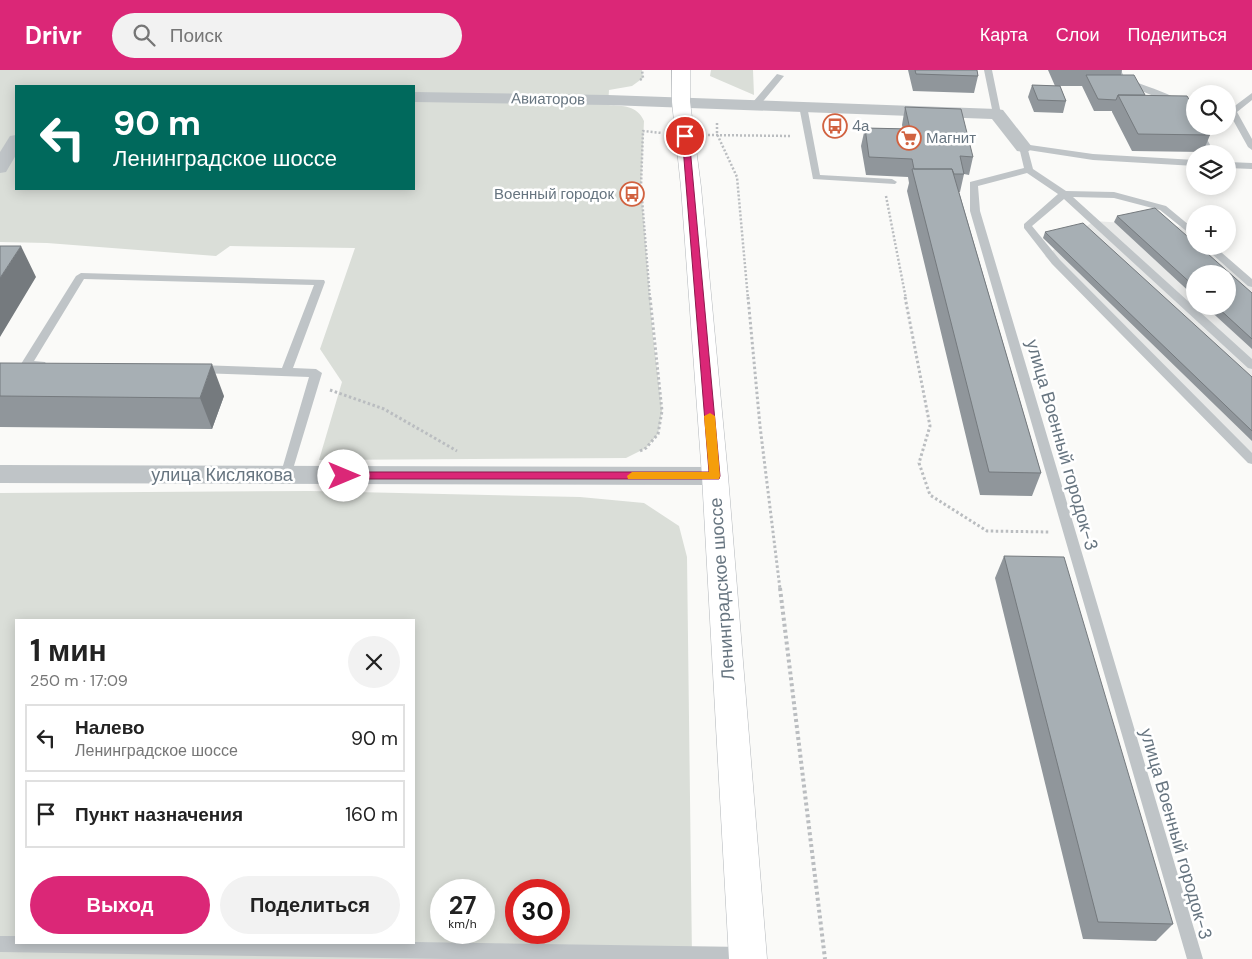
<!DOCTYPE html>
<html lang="ru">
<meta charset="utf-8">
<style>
:root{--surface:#fff;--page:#f2f2f2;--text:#222;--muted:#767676;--line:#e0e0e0;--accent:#db2777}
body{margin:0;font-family:"DM Sans",sans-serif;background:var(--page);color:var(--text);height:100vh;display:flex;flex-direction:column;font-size:19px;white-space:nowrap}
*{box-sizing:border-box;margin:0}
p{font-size:16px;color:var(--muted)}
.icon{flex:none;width:28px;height:28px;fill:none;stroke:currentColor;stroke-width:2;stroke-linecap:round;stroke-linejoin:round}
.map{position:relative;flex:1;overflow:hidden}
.drawer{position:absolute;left:15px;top:549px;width:400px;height:325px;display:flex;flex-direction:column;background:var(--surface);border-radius:0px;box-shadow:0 2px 12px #0003}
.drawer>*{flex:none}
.hud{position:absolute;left:15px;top:15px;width:400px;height:105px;border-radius:0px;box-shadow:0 2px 12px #0003;background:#00695c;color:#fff;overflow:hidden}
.tools{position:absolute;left:1186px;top:15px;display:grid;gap:10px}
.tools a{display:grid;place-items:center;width:50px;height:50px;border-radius:50%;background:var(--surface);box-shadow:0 2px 12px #0003;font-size:25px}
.speed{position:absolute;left:430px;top:809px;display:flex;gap:10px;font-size:25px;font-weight:700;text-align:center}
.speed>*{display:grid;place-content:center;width:65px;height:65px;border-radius:50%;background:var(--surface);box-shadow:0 2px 12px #0003;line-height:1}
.speed small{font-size:12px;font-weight:400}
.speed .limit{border:8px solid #d22;background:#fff;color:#111}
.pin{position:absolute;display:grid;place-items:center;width:42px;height:42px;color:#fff;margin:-21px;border:2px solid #fff;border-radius:50%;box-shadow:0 1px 5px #0007}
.me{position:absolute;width:55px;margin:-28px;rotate:90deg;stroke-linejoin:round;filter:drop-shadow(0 0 4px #0008)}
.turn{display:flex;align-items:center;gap:18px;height:105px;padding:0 15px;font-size:22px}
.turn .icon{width:65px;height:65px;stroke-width:2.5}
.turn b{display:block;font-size:35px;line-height:42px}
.round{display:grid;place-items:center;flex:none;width:52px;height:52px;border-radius:26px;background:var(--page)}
.summary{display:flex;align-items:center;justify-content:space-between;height:85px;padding:0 15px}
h1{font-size:30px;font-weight:700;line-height:38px}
.button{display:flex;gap:10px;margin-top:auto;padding:10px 15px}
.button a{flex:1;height:58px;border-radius:30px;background:var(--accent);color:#fff;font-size:20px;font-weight:700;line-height:58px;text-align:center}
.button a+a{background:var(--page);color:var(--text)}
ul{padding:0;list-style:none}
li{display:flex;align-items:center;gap:15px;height:68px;margin:0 10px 8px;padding:0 5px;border:2px solid var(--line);border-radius:0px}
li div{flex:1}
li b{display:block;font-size:19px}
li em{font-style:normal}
header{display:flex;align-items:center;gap:30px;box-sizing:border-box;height:70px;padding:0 25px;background:var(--accent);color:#fff}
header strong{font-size:24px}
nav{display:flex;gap:28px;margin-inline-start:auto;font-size:18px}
.search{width:350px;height:45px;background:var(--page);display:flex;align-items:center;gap:12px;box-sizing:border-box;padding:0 18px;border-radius:28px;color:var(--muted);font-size:19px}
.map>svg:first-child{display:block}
</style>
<header>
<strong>Drivr</strong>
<div class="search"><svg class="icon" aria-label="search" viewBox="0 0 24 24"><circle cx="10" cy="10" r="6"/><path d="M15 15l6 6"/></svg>Поиск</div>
<nav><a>Карта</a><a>Слои</a><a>Поделиться</a></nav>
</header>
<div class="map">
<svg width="1252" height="889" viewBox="0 0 1252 889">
<rect width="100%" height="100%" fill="#fafaf8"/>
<path fill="#e8e9e8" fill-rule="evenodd" d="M1094,151L1185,157L1195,165V176H1208L1252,214V393L1045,186ZM1195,204H1228V236H1195Z"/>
<path fill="#daded8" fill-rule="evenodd" d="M0,0H642L643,8L632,16L609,20L608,35C623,36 637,35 644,51L641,116L653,266L662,341L658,364L646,378L626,388L319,390L342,312L320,279L355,178L230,176L216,186L47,173L0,172ZM16,16H414V119H16Z
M711,0H753L754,25L710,6Z
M310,421L580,427L644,433L679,456L687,487L692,889H0V423ZM16,550H414V872H16ZM441,820H484V862H441ZM516,820H559V862H516Z"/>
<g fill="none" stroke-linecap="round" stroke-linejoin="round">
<g stroke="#b3b7bb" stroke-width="1">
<path id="highway" d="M672,0H690V32L701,117L728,406L767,889H729L702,406L681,117L672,32Z"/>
</g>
<path stroke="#babdc0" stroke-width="2.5" stroke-dasharray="2 2" stroke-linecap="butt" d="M640,10L643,8L642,0
M717,53V64L737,107L748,229
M708,65L792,66
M886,126L906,229
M650,229L641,116L643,61L662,63"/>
<path stroke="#babdc0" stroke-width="3" stroke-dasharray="2.5 2.5" stroke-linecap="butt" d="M748,227L760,356L780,519
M905,227L930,356L919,393L930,425L987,461L1050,462
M330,320L384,339L457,381
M640,381L646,378L658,364L662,341L650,227"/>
<path stroke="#babdc0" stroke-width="4" stroke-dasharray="3 3" stroke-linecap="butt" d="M780,518L825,889"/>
<path fill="#bfc4c7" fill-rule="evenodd" d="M984,0H992L1001,44L1000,46L993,44Z
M1113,0H1121L1124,7L1131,10C1147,17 1180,26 1191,39C1195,45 1194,52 1196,56H1192L1184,41L1175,35L1125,14L1118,10Z
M777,4L784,6L759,36H753V32Z
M1252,23V30L1237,42L1252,69V80L1248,77L1228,41Z
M800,34L807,36L820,105L892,109L897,112L895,114L813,109L799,36Z
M1198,57L1202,60L1215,84H1206L1194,60Z
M1023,74L1093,84L1195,90V96L1093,90L1028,80L1033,99L1066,121L1114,122L1166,136L1195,160V168L1160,140L1114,128L1073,127L1252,289V299L1248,298L1064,129L1032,156L1060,190L1252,383V394L1248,393L1052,194L1024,158V154L1058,124L1027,103L978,116L980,141L1203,889H1187L970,141V112L1024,98L1019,77Z
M1228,92L1252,93V99L1228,98Z
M1203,176H1214L1252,209V217L1248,216Z
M81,203L324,210L325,212L293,298L316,299L322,303L290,409L286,410L280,406L309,307L199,303L193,299L199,295L282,298L314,215L84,209L34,291L45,292L47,295L45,298L23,297L21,294L76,206Z
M0,866H16V872H414L745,877L751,879L753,885L752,889H448L0,882Z"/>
<path fill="#bfc4c7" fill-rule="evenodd" d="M414,22L608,25L997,39L1003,40L1032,77L1029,81L1023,82L1017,81L992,49L608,35L414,32Z
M16,65V85L6,102L0,103V82L10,66Z
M0,395L715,397L724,400L727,406L724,412L715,415L0,413Z"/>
<use href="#highway" fill="#fff" fill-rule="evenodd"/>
</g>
<path fill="#90969b" d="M908,0H977L978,6L974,23L913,21Z
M1048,0H1122L1121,5L1145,25L1210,65L1203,82L1132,81L1112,42V41H1094L1082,16H1060L1066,31L1063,43L1034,42L1028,27L1032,15L1055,16Z
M905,37L973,87L969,105L964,104L960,122H959L1041,403L1032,426L980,425L907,121L909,113L908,107L866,105L861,76L865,58L903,59L902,55Z
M1117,146L1252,223V279L1205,236H1228L1195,204V227L1114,152Z
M1045,162L1252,307V371L1043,168Z
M0,293L224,326L212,359L0,357Z
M1004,486L1173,854L1156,871L1083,869L995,508Z"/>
<path fill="#757a7e" d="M21,176L36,207L0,267V208Z
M212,294L224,326L212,359L200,328Z"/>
<path fill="#a7afb4" stroke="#757a7e" d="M915,0H977L978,6L916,4Z
M1086,5H1134L1145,25H1118L1116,30L1098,29Z
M1032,15L1060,16L1066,31L1038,30Z
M1118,25L1187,26L1195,39V56H1205L1210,65L1138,64Z
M905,37L961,39L973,87L960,86L964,104H954L952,99H914L912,89L869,87L865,58L910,59Z
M912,99H952L1041,403L989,402Z
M1155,138L1195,173V176H1199L1252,223V269L1216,236H1228V204H1195V217L1117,146Z
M1083,153L1252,307V361L1045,162Z
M0,176H21L0,208Z
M0,293L212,294L200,328L0,326Z
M1004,486L1064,487L1173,854L1098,852Z"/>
<path fill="#db2777" stroke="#8e194d" d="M682,64L689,66L720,406L719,409H341L339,406L344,402H709Z"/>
<path fill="#f59e0b" d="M710,343L715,346L720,406L719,409H628L627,406L632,402H709L704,346Z"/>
<defs>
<g id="bus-ring" transform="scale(1.25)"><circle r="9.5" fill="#fff" stroke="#d16240" stroke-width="1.5"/><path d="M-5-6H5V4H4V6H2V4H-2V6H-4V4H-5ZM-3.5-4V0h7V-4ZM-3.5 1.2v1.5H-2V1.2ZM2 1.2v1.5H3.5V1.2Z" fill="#d16240"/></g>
<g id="supermarket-ring" transform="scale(1.25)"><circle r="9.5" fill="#fff" stroke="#d16240" stroke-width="1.5"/><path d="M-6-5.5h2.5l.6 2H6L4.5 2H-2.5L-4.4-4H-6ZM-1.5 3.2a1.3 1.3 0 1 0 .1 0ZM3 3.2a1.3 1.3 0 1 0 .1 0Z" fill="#d16240"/></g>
</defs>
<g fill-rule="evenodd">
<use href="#bus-ring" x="835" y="56"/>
<use href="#supermarket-ring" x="909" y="68"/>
<use href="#bus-ring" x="632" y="124"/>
</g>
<g text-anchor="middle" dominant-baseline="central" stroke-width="5" stroke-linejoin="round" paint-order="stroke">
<g font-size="15" fill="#677580" stroke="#fff">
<text transform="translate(548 29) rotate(1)">Авиаторов</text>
</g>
<g font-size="15" fill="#677580" stroke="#fff" text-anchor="start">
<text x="852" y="56">4а</text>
<text x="926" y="68">Магнит</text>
<text x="614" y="124" text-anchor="end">Военный городок</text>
</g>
<g font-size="18" fill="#677580" stroke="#fff">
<text transform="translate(1062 375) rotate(74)">улица Военный городок-3</text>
<text x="222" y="405">улица Кислякова</text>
<text transform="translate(722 519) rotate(-94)">Ленинградское шоссе</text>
<text transform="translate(1176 764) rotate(74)">улица Военный городок-3</text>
</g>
</g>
</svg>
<div class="tools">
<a><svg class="icon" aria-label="search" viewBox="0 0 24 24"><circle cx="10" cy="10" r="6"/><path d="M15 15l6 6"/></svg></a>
<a><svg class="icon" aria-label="layers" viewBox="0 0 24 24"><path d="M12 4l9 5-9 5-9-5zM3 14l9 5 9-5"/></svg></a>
<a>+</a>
<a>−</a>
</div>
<div class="speed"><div>27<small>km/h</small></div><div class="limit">30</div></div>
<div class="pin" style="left:685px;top:66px;background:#d93025"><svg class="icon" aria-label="arrive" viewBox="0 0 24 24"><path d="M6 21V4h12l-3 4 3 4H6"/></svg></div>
<svg class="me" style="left:344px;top:406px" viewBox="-20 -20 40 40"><circle r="19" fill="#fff"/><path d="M0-13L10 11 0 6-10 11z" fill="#db2777"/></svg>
<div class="hud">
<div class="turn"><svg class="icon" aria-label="left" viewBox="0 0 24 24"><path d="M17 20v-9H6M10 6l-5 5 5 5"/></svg><div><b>90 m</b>Ленинградское шоссе</div></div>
</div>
<section class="drawer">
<div class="summary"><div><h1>1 мин</h1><p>250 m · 17:09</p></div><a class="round"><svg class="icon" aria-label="close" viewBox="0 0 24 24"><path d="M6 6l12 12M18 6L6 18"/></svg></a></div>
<ul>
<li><svg class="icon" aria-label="left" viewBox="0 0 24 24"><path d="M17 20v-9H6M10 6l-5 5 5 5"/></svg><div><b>Налево</b><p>Ленинградское шоссе</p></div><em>90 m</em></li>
<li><svg class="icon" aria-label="arrive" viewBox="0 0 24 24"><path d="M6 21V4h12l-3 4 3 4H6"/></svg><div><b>Пункт назначения</b></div><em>160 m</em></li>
</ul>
<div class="button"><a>Выход</a><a>Поделиться</a></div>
</section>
</div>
